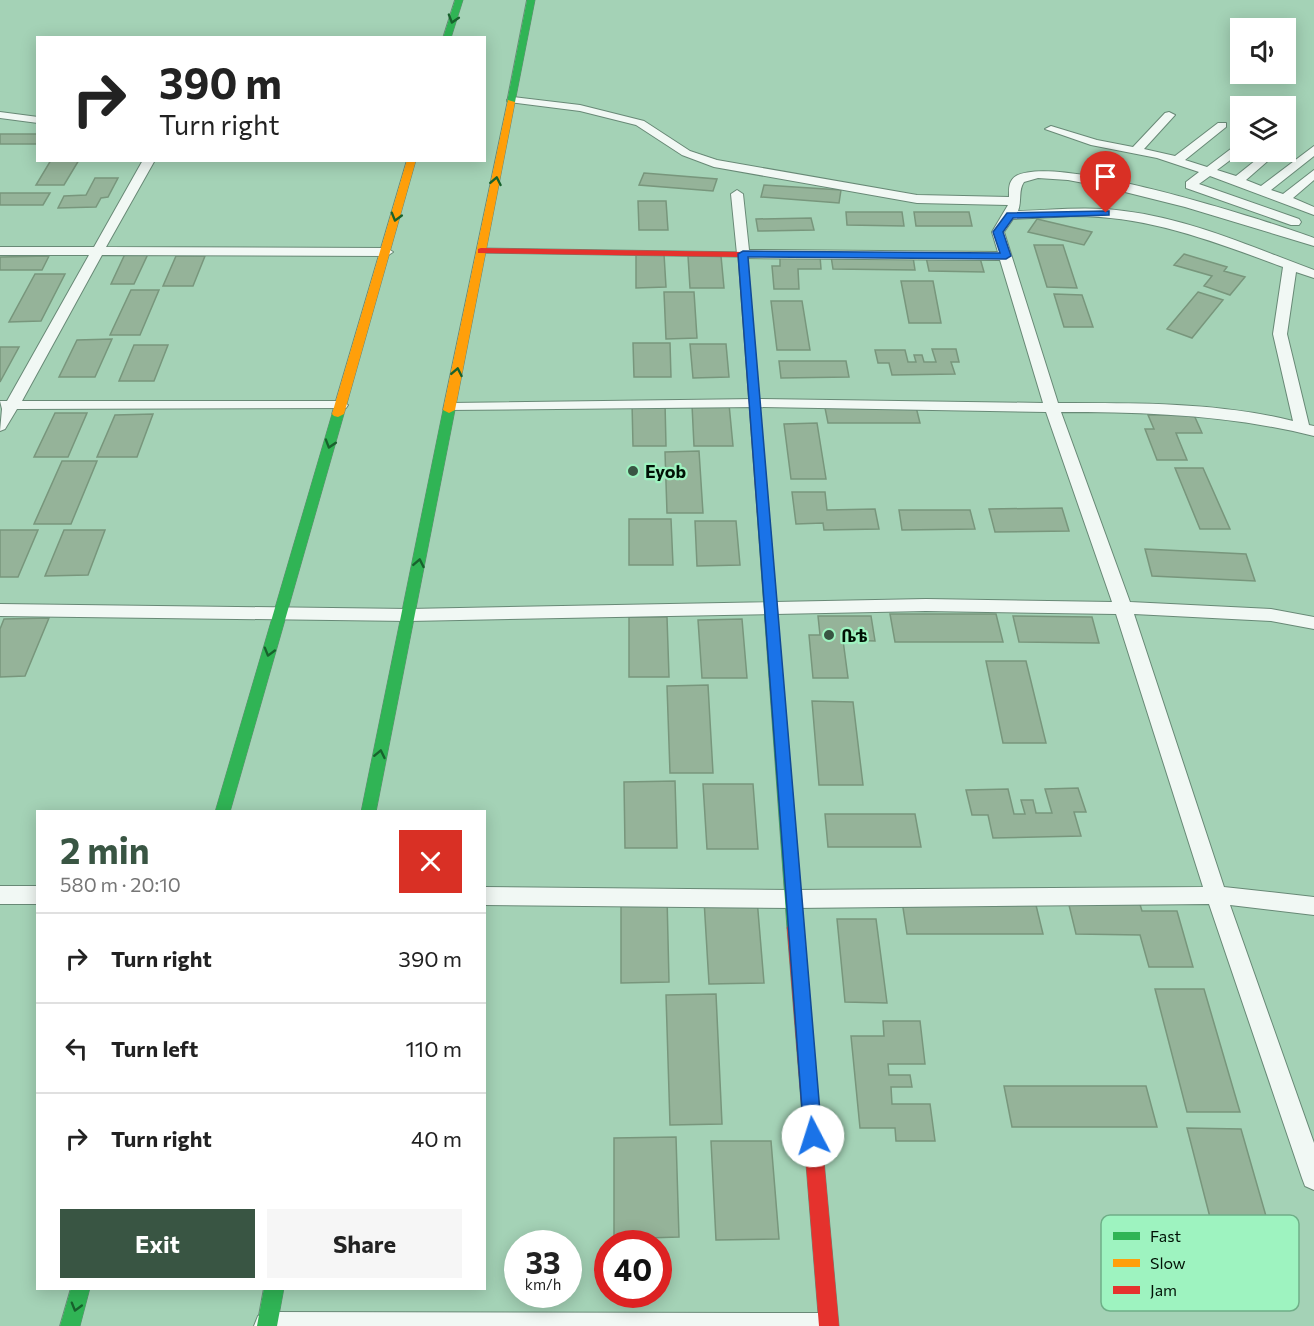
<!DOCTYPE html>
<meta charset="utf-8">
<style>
:root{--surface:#fff;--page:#f6f6f6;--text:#222;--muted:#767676;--line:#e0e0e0;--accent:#395543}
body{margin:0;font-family:Commissioner,"Noto Sans Ethiopic",sans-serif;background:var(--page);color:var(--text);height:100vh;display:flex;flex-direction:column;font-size:22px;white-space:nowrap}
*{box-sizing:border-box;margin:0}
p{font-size:20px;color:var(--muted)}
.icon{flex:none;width:33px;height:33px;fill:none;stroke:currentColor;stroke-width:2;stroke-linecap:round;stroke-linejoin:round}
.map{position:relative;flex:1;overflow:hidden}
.side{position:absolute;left:36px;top:810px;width:450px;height:480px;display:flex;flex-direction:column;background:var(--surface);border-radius:0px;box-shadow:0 3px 15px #0003}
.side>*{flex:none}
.hud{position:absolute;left:36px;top:36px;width:450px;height:126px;border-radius:0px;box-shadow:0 3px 15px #0003;background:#fff;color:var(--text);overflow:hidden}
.fabs{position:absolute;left:1230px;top:18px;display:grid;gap:12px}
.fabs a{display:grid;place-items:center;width:66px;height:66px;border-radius:0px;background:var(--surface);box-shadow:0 3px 15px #0003;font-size:30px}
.speed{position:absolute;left:504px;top:1230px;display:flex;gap:12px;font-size:30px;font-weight:700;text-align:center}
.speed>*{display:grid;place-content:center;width:78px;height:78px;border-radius:50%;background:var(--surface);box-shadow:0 3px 15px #0003;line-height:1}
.speed small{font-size:15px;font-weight:400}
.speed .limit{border:9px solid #d22;background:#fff;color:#111}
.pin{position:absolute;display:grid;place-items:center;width:51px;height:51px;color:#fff;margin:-62px -26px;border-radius:50% 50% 50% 0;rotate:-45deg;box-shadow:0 0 6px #0007}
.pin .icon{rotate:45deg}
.me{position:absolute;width:66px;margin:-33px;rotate:355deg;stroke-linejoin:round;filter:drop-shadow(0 0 4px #0008)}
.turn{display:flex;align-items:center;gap:21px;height:126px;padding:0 24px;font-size:27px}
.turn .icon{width:78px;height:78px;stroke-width:2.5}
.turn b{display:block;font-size:42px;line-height:51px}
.round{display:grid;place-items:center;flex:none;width:63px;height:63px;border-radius:0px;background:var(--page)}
.head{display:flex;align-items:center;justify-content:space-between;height:102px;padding:0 24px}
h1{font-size:36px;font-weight:700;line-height:45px;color:var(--accent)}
.cta{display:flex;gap:12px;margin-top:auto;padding:12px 24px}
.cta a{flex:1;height:69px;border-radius:0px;background:var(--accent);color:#fff;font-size:24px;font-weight:700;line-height:69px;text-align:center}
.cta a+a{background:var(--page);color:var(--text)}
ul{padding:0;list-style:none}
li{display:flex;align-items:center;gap:18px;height:90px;padding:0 24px;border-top:2px solid var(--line)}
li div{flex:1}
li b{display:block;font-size:22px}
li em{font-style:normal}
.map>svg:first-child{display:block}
</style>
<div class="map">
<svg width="1314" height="1326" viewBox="0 0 1314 1326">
<rect width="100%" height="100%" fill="#a4d2b6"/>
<path fill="#95b399" stroke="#78967c" stroke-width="1.5" d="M0,134H38V144H0Z
M51,160H79L64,185H36Z
M644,173L717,179L713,191L639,185Z
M95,178H118L108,197L101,198L96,207L58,208L64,196L86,195Z
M764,185L841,190L839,203L761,197Z
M0,193H50L43,205H0Z
M638,201H666L668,230H639Z
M846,212H902L904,226L847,225Z
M914,212H969L972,226H916Z
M811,218L814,230L758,231L756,219Z
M1037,219L1092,232L1084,245L1028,232Z
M1034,245H1063L1077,288L1047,287Z
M125,254H148L134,284H111Z
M664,254L666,287L636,288V255Z
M1184,254L1227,267L1224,271L1245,277L1230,295L1204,286L1212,276L1174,265Z
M780,255L820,256L821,269H798L799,289H774L772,266H780Z
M49,256L42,270H0V257Z
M176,256H205L193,286H163Z
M688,256H721L724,288H690Z
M831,256L913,257L915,270L833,269Z
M926,257L980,258L984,272L929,271Z
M35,274H65L41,321L9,322Z
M901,281H933L941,323H909Z
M131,290H159L140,335H110Z
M664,292H694L697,338L666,339Z
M1198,292L1223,300L1192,338L1167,329Z
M1054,294L1082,295L1093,327H1064Z
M771,301H802L810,350H777Z
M112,339L95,377H59L77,340Z
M633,343H670L671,377H634Z
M690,344H726L729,377L693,378Z
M134,345H168L154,381H119Z
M0,347H19L0,382Z
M932,349H956L959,362H951L955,374L892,375L889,363H878L875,350H905L908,362H916L914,355H922L924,362H936Z
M779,361H846L849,377L781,378Z
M632,403H665L666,446H633Z
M729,404L733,446H694L692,405Z
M916,407L920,423H828L825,408Z
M55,413H87L68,457H34Z
M153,414L137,457H97L115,415Z
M1148,415H1194L1202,433H1176L1187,460H1157L1145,429H1154Z
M817,423L826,479H791L784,424Z
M699,451L703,513H667L665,452Z
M62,461H97L71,524H34Z
M1175,468H1203L1230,529H1200Z
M792,492H825L827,510L875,509L879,529L824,530L823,523L796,524Z
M1062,508L1069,531L995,532L989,509Z
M899,510H970L975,529L902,530Z
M629,519H671L673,565H629Z
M695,521H736L740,565L697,566Z
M0,530H38L18,577H0Z
M64,530H105L88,575L45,576Z
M1145,549L1246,554L1255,581L1152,576Z
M890,614H996L1003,642H895Z
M818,616H871L875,641L843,640L848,678H813L809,635H820Z
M1013,616L1092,617L1099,643L1019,642Z
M629,617H667L669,677H629Z
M49,618L25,676L0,677V629L4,619Z
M742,619L747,678H702L698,620Z
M986,661H1026L1046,743H1003Z
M708,685L713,773H670L667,686Z
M812,701L853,702L863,785H819Z
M675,781L677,848H625L624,782Z
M703,784H753L758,849H707Z
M1078,788L1086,812H1074L1081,836L993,838L988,815H972L966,790L1008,789L1014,814H1025L1021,800H1033L1036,813H1052L1045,789Z
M825,814H915L921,847H828Z
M621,896H667L669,982L621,983Z
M757,899L764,983L709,984L704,900Z
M902,901H1035L1043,934H907Z
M1068,901H1139L1142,911H1177L1193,967H1149L1140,935L1076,934Z
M837,919H876L887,1003L845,1002Z
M1155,989H1204L1240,1112H1187Z
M716,994L722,1124L670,1125L666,995Z
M883,1021H920L925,1064H888L889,1075H910L912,1087H891L892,1104H930L935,1141H896L895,1128H860L851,1036H884Z
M1004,1086H1146L1157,1127H1012Z
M1187,1128L1241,1129L1270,1230L1213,1229Z
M676,1137L679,1237L614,1239V1138Z
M711,1141H771L779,1239L716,1240Z"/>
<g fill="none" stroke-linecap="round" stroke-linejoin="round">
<g stroke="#688976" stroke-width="2">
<path id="street" d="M513,97L580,105L644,121L690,151L717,160L917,195L1009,197C1009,190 1008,181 1016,176C1057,153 1265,220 1314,238V246L1185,207L1105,187L1068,180L1038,178L1024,182C1018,190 1022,201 1018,211C1053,210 1089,206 1124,211C1190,219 1252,247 1314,270V278L1296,272L1287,334L1309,425L1314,426V436C1230,415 1147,412 1061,412L1130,602L1271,609L1314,617V629L1271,621L1134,614L1224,887L1314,897V915L1230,905L1314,1143V1190L1305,1186L1302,1178L1209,904L793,908L484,905V887L793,890L1203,887L1116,614L926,611L409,621L0,616V604L409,609L926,599L1112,602L1046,412L756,407L446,410L444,407L451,403L756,399L1043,403L1000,260L743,258L737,254L731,194L737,190L743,194L749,250L998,252L992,232L1008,205L917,203L714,167L682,155L636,125L580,111L509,102L507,100ZM1075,216C1149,216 1215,242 1283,267L1273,334L1293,421C1217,402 1136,403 1058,403L1004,232L1013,219Z
M0,112L38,117V123L0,118Z
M1169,112L1175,115L1144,149L1175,156L1218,123H1226V127L1185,160L1207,167L1236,145L1240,144L1241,152L1217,170L1236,176L1266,152H1278L1246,180L1261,186L1314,146V156L1271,190L1283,194L1314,170V180L1293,198L1314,207V215L1210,176L1199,184L1299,219L1301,222L1299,225H1291L1186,188V182L1199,172L1157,158L1091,145L1045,129L1051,126L1097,140L1133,147L1165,113Z
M143,160H155L106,247L387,248L393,252L387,256L102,255L22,401H341L348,405L346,408L17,409L5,429L0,431L2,409L0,401H7L89,255H0V247H94Z
M0,886H38V904H0Z
M267,1312L818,1313L827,1317L831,1326H254L258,1316Z"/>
</g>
<g stroke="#688976" stroke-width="1">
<path id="fast" d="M455,0H463L451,38H443Z
M527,0H535L515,102L511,104L507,102Z
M449,407L455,410L376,812H361L443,410Z
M338,411L344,414L230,812H215L332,414Z
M763,508L769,512L803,928L801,933L795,935L789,933L787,928L757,512Z
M71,1288H90L80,1326H60Z
M264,1288H284L277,1326H257Z"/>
</g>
<g stroke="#688976" stroke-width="1">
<path id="slow" d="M508,100L515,102L455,410L449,413L443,410Z
M407,160H416L344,414L338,417L334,416L332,414Z"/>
</g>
<g stroke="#688976" stroke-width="1">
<path id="jam" d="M481,248L746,252L769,512L767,515H759L757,512L738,257L478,253V249Z
M795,921L801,923L803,928L839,1326H819L787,928L789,923Z"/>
</g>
<use href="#street" fill="#f1f8f4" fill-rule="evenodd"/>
<use href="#fast" fill="#30b455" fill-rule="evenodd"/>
<use href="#slow" fill="#ff9f0a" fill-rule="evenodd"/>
<use href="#jam" fill="#e5322d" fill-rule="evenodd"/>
</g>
<defs><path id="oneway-chevron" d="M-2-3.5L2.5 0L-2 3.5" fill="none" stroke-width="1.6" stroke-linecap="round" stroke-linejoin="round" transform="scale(1.5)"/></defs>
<g stroke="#18622d">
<use href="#oneway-chevron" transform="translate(453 19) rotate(107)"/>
<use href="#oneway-chevron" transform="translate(496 181) rotate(-79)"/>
<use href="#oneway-chevron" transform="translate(396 217) rotate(106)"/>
<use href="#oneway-chevron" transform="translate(457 372) rotate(-79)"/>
<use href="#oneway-chevron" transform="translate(330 444) rotate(107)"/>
<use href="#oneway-chevron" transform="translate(419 563) rotate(-79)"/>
<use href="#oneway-chevron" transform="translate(269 652) rotate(106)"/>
<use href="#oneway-chevron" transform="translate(380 754) rotate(-78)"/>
<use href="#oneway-chevron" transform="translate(76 1307) rotate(106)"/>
</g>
<path fill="#1a73e8" stroke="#114b97" stroke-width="1.5" d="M1106,211H1109V215L1013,218L1003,232L1011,256L1006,259L748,257L822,1136L820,1142L813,1145L807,1142L804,1136L738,254L743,251L1000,253L993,232L1007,213Z"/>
<g fill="#395543" stroke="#9ef3c0" stroke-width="2">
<circle cx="633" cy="471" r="6"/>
<circle cx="829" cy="635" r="6"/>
</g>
<g text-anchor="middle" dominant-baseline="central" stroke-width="4.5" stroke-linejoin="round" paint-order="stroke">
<g font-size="18" font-weight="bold" fill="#001105" stroke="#9ef3c0" text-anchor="start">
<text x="645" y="471">Eyob</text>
<text x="841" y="635">ቤቴ</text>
</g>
</g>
<rect x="1101" y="1215" width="198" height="96" rx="9" fill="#9ef3c0" stroke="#6faf88" stroke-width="1.5"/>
<rect x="1113" y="1232" width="27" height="8" fill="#30b455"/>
<rect x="1113" y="1259" width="27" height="8" fill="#ff9f0a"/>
<rect x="1113" y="1286" width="27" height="8" fill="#e5322d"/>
<g font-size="16" fill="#001105">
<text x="1150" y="1242">Fast</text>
<text x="1150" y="1269">Slow</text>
<text x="1150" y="1296">Jam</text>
</g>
</svg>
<div class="fabs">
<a><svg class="icon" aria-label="sound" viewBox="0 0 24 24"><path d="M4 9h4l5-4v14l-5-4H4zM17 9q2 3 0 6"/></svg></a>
<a><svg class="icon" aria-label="layers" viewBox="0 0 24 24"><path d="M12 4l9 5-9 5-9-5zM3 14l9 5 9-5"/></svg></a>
</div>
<div class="speed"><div>33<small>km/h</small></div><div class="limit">40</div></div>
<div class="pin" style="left:1106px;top:213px;background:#d93025"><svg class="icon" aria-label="arrive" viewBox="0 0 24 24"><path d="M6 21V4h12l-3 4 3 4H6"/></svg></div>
<svg class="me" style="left:813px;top:1136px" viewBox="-20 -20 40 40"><circle r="19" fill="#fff"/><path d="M0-13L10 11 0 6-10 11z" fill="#1a73e8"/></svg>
<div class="hud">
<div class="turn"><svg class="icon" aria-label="right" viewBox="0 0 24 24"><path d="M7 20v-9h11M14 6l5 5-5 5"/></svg><div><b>390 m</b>Turn right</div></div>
</div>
<section class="side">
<div class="head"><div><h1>2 min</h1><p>580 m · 20:10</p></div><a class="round" style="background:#d93025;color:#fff"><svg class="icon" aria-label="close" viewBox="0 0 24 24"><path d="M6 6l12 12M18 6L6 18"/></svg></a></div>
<ul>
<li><svg class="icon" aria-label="right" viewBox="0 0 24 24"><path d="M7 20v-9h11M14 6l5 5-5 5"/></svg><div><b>Turn right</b></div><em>390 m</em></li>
<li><svg class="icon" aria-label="left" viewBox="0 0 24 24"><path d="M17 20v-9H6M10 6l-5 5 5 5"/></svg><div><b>Turn left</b></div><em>110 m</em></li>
<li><svg class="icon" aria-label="right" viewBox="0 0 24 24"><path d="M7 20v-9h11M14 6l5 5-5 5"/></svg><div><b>Turn right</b></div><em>40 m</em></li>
</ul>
<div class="cta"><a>Exit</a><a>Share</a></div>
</section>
</div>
